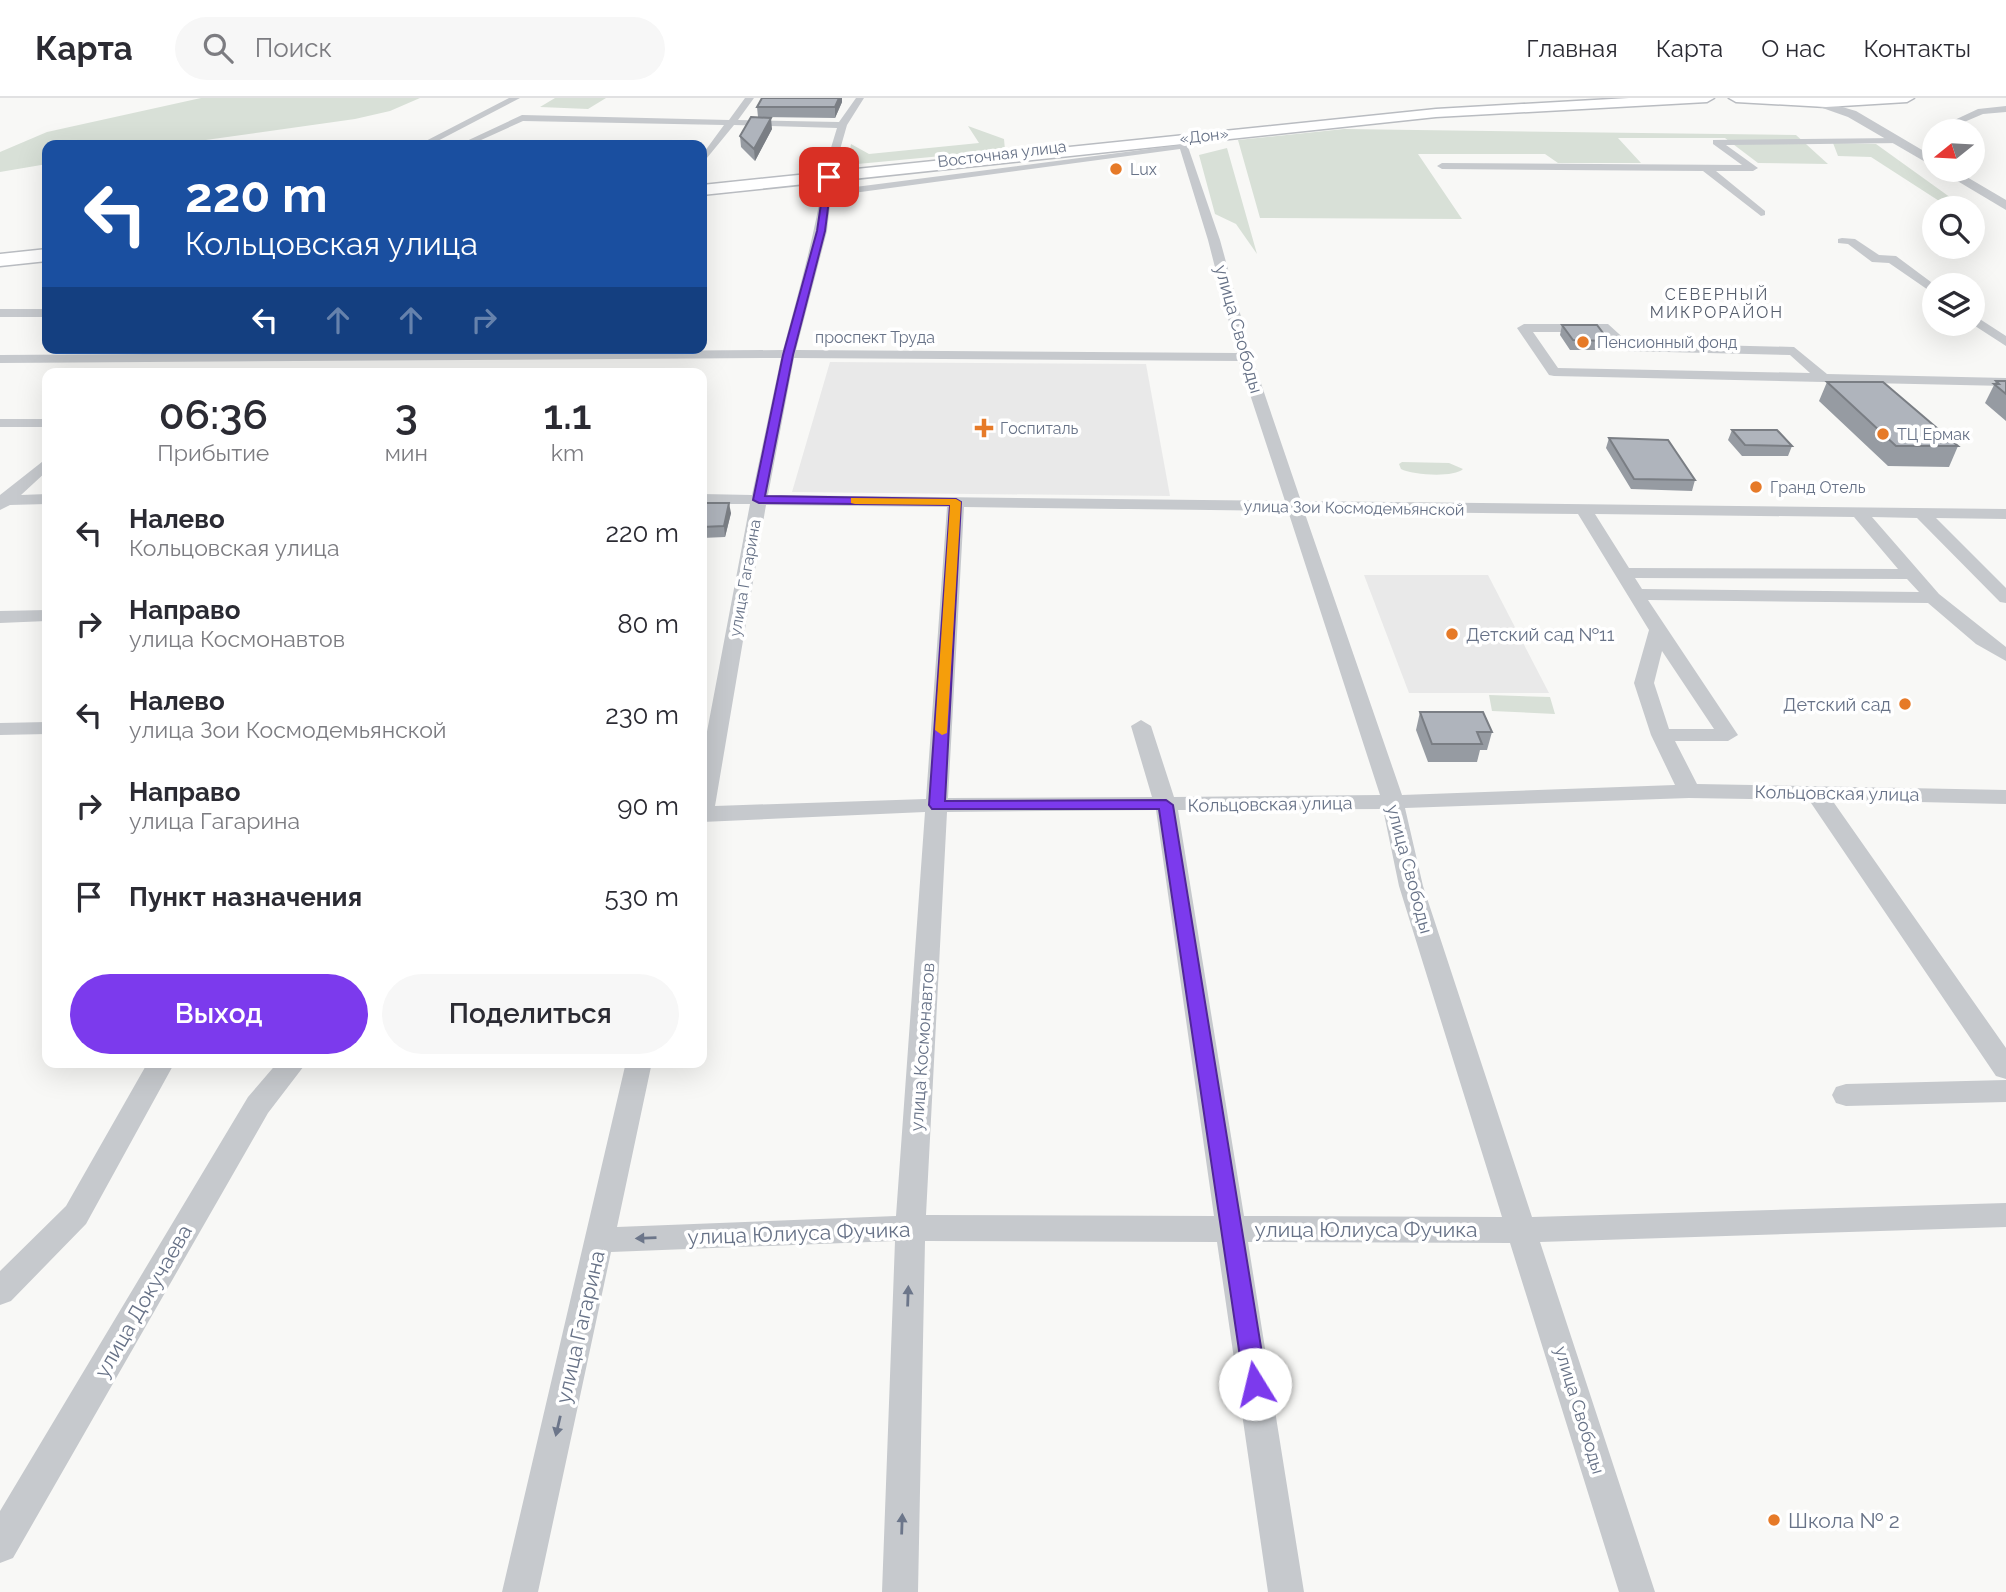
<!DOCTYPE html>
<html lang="ru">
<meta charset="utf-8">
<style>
:root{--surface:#fff;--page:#f7f7f7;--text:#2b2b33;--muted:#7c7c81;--line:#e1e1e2;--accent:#7c3aed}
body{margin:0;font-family:Raleway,sans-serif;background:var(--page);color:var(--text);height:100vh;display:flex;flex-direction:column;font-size:26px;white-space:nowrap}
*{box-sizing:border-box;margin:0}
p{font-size:23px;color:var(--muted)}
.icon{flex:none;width:38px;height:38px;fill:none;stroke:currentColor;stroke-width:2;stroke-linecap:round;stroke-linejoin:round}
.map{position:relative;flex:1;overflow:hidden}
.side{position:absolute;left:42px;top:270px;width:665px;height:700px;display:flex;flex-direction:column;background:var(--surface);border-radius:14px;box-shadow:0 7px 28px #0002}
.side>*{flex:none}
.top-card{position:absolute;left:42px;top:42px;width:665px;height:214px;border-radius:14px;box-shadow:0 7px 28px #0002;background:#1a4fa0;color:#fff;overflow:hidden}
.needle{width:46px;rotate:252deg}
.fabs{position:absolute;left:1922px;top:21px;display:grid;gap:14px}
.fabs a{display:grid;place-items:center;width:63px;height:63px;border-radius:50%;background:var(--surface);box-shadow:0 7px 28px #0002;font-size:35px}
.pin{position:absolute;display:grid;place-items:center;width:60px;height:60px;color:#fff;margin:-30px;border-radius:14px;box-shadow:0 4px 10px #0006}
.me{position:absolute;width:77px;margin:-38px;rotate:351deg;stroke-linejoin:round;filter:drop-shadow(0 0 5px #0008)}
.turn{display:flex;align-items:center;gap:24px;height:147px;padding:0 28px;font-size:32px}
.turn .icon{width:91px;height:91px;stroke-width:2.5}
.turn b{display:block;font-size:49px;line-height:60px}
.lanes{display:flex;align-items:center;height:66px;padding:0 28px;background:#0003;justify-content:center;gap:35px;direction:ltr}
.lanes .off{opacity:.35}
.eta{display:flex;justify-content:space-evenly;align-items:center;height:119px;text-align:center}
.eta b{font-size:42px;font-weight:600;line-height:49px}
.action{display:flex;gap:14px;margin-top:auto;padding:14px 28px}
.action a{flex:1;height:80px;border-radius:42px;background:var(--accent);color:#fff;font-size:28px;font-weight:600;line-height:80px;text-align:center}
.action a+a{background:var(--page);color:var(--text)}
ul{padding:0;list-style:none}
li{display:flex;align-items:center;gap:21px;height:91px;padding:0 28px}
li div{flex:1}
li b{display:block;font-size:26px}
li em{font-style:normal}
header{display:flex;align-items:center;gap:42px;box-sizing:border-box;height:98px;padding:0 35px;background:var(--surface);border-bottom:2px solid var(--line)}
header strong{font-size:33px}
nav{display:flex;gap:38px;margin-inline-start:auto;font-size:24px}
.search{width:490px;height:63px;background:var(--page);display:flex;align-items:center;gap:18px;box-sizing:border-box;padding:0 24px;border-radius:38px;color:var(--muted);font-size:26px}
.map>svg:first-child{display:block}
</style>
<header>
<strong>Карта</strong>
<div class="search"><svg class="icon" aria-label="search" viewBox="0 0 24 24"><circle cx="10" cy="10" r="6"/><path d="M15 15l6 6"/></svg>Поиск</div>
<nav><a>Главная</a><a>Карта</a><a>О нас</a><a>Контакты</a></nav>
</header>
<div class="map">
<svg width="2006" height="1494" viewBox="0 0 2006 1494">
<rect width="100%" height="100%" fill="#f8f8f6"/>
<path fill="#e9e9e9" d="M830,264L1146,266L1170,398L792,394Z
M1364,477H1488L1549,595H1409Z"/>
<path fill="#d8e0d7" d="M201,0H420L390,13L355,21L170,47H47V66L0,74V54L47,34Z
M555,0H606L588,11L540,9Z
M968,28L1004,41L1005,52L847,67L851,46L869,56L979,45Z
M1344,31L1796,37L1828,66L1758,65L1725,40H1618L1641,65H1558L1545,56H1418L1462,121L1260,120L1238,42Z
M1833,45L1876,46L1965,110H1950L1871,59L1838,58Z
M1227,50L1257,156L1236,126L1215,116L1199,57Z
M1402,364L1449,365L1463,371C1454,380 1412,377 1401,371L1399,366Z
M1489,597L1550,599L1555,616L1492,613Z"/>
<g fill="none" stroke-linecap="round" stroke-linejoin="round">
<g stroke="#b9bcc1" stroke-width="3">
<path id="primary" d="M1629,0H1714L1707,4L1436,19L702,97V87L1436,11Z
M1729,0H1914L1907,4L1826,9L1736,4Z
M47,151V163L0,168V156Z"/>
</g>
<path fill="#c6c9cd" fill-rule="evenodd" d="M509,0H520L430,47H418Z
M745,0H754L738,22L839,24L856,0H864L847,27L833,76L828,79L833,82L832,92L1187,46L1220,142L1252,259L1301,403L2006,411V421L1936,420L2006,490V505L2000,504L1917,420L1872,419L1939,496L2006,549V563L1976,546L1928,505L1648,502L1738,637L1728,643H1675L1697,686L2006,692V706L1832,702L2006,950V981L1996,978L1809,702L1689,700L1405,710L1423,788L1532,1119L2006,1105V1129L1540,1144L1655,1494H1619L1510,1145L1248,1144L1304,1494H1268L1217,1144L925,1143L918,1494H882L895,1143L611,1154L538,1494H502L626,964H652L617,1129L896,1118L925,714L702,724V660L750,406H702V396L752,397L781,260L0,265V257L783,252C798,196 815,137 823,82L828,79L823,76L837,30L734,27L702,66V57L724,27L523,23L470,47H458L522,17L729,22ZM1180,51L1208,142L1237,255L796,252L827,133L831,98ZM794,260L1239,263L1285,403L768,397ZM766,407L947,409L926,701L715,708ZM964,409L1288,413L1380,697L1174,699L1151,628L1141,622L1131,628L1152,699L948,700ZM1304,413L1578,416L1649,532L1634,585L1651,637L1675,687L1402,697ZM1595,416L1854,419L1898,471L1629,470ZM1635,480L1907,481L1919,494L1642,491ZM1662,553L1714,631H1669L1654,585ZM1383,711L1399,788L1502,1119L1244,1118L1178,712ZM1156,712L1214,1118L926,1117L947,714Z
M2006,8V14L1983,16L1943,33H1931L1978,11Z
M1898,40L1901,45L1726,47L1758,70L1753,73H1716L1765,113V117L1761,118L1703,73L1442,71L1437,68L1442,65L1742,67L1713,46V42Z
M1842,140L1855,141L1879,157L1896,158L1935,187L1934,196L1889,165L1872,164L1848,146L1838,145V141Z
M0,211H47V219H0Z
M1972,216L2006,238V248L1972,226Z
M1524,226H1608L1629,245L1794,249L1827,276L2006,280V288L1554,278L1549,277L1517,230ZM1533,234H1604L1625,253L1790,257L1810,275L1558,270Z
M0,321H47V329H0Z
M47,360V373L21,397L47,396V406L10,407L0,412V397Z
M47,512V523L0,525V513Z
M47,624V636L0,637V625Z
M148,964H175L86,1126L11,1203L0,1207V1173L66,1108Z
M278,964H307L268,1015L13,1460L0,1465V1413L248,999Z
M2006,982V1004L1846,1008L1836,1005L1832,997L1836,989L1846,986Z"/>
<path fill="#c6c9cd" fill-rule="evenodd" d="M1818,2L1856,13L1934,59V69L1848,19L1814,7V3Z
M1939,72H1955L2006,102V112Z"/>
<use href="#primary" fill="#fff" fill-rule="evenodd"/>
</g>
<path fill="#969ba2" d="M762,0H842V4L835,20L758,19L757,9Z
M772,31L755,63L741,49L740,38Z
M1562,227L1609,243L1606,252H1570L1560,237Z
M1996,283H2006V323L1985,305Z
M1827,284L1958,348L1949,369L1888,368L1819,303Z
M1732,332L1792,348L1788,358H1742L1728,342Z
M1609,340L1695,382L1692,393L1631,391L1606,350Z
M702,405L731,415L725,439L702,440Z
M1420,614L1492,634L1487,652H1480L1477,664H1428L1416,632Z"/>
<path fill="#7a7e84" d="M839,0H842V4L835,20V9Z
M771,20L772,31L755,63L754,51Z
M729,405L731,415L725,439L724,428Z"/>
<path fill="#afb4bc" stroke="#7a7e84" stroke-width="2" d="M762,0H839L835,9H757Z
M751,19L771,20L754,51L740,38Z
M1562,227H1597L1609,243L1573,242Z
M1996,283H2006V296L1994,286H1999Z
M1827,284H1883L1958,348H1896Z
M1732,332H1777L1792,348L1745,347Z
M1609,340L1668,342L1695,382L1634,381Z
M702,405H729L724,428L702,429Z
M1420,614H1483L1492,634H1477L1482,646H1432Z"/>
<defs><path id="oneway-solid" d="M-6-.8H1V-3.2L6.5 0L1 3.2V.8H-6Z" transform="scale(1.75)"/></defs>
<g fill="#6c768a">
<use href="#oneway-solid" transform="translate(646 1140) rotate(178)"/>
<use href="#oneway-solid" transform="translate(908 1198) rotate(-88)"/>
<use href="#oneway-solid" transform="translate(558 1328) rotate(103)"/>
<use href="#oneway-solid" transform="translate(902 1426) rotate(-88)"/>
</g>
<path fill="#7c3aed" stroke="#51269a" stroke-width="2" d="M829,77L832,79L825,133L793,257L765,398L956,401L961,404L945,703L1166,702L1173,707L1267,1286L1263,1294L1255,1297L1247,1294L1244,1286L1159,711H932L929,707L950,407L759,405L753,402L783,257L817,133L825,79Z"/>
<path fill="#f59e0b" d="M851,400L956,401L961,404L947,635L942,637L935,632L950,407L855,406L851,405Z"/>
<g fill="#e67a28" stroke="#fff" stroke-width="2.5">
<circle cx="1116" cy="71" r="7"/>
<circle cx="1583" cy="244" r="7"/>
<path d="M980.5 319.5h7v7h7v7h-7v7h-7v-7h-7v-7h7z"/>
<circle cx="1883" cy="336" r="7"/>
<circle cx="1756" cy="389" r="7"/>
<circle cx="1452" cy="536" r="7"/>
<circle cx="1905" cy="606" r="7"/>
<circle cx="1774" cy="1422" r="7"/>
</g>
<g text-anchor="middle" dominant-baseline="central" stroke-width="7" stroke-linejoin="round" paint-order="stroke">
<g font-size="16" fill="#677287" stroke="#fff">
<text transform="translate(1204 38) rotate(-6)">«Дон»</text>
<text transform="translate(1002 56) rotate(-7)">Восточная улица</text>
<text x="875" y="239">проспект Труда</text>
<text transform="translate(1354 410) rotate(1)">улица Зои Космодемьянской</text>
<text transform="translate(745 480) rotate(-80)">улица Гагарина</text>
</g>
<g font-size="16" fill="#677287" stroke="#fff" text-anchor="start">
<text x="1130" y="71">Lux</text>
<text x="1597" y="244">Пенсионный фонд</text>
<text x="1000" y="330">Госпиталь</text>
<text x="1897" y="336">ТЦ Ермак</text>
<text x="1770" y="389">Гранд Отель</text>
</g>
<g font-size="16" letter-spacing="2" fill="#555d6c" stroke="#fff">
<text x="1717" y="196">СЕВЕРНЫЙ<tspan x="1717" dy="18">МИКРОРАЙОН</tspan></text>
</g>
<g font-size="18" fill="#677287" stroke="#fff">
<text transform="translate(1239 231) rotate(74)">улица Свободы</text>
<text transform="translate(1837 695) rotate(1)">Кольцовская улица</text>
<text transform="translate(1270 706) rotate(-1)">Кольцовская улица</text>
<text transform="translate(1410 771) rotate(75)">улица Свободы</text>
<text transform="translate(922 949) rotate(-86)">улица Космонавтов</text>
<text transform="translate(1580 1312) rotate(73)">улица Свободы</text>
</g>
<g font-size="18" fill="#677287" stroke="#fff" text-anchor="start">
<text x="1466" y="536">Детский сад №11</text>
<text x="1891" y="606" text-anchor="end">Детский сад</text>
</g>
<g font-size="21" fill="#677287" stroke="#fff">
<text x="1366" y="1131">улица Юлиуса Фучика</text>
<text transform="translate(799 1135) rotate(-2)">улица Юлиуса Фучика</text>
<text transform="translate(143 1203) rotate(-60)">улица Докучаева</text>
<text transform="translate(580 1229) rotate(-77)">улица Гагарина</text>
</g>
<g font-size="21" fill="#677287" stroke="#fff" text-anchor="start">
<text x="1788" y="1422">Школа № 2</text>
</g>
</g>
</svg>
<div class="fabs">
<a><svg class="needle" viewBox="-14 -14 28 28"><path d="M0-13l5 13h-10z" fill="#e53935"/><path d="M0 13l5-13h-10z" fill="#7c7c81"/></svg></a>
<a><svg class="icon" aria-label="search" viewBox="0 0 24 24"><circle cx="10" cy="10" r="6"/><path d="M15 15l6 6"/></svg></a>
<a><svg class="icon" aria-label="layers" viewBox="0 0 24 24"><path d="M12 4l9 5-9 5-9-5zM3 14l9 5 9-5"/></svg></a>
</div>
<div class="pin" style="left:829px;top:79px;background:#d93025"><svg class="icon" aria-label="arrive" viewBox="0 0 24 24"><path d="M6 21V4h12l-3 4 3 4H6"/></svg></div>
<svg class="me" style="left:1255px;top:1286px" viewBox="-20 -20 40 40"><circle r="19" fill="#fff"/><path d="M0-13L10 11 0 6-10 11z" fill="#7c3aed"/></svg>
<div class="top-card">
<div class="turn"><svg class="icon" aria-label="left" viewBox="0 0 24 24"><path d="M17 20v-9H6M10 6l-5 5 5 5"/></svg><div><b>220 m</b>Кольцовская улица</div></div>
<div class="lanes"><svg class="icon" aria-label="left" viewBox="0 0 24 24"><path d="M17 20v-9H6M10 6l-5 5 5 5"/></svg><svg class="icon off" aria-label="ahead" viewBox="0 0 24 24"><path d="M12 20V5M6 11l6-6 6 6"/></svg><svg class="icon off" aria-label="ahead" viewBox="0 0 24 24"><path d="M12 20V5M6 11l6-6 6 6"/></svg><svg class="icon off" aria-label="right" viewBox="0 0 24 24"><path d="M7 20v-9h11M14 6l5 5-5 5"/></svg></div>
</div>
<section class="side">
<div class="eta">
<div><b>06:36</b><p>Прибытие</p></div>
<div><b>3</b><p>мин</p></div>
<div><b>1.1</b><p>km</p></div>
</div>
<ul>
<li><svg class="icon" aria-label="left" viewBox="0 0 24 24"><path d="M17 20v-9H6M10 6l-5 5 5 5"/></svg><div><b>Налево</b><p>Кольцовская улица</p></div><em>220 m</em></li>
<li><svg class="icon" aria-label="right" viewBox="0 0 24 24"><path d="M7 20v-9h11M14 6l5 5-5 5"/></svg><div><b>Направо</b><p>улица Космонавтов</p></div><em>80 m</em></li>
<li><svg class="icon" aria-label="left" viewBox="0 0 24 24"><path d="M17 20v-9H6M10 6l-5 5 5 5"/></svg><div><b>Налево</b><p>улица Зои Космодемьянской</p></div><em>230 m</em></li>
<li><svg class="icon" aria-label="right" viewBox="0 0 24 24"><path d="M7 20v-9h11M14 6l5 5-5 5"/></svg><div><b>Направо</b><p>улица Гагарина</p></div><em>90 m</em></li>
<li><svg class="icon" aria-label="arrive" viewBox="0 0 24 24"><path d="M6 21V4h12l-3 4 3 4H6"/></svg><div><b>Пункт назначения</b></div><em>530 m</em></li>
</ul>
<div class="action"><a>Выход</a><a>Поделиться</a></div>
</section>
</div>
